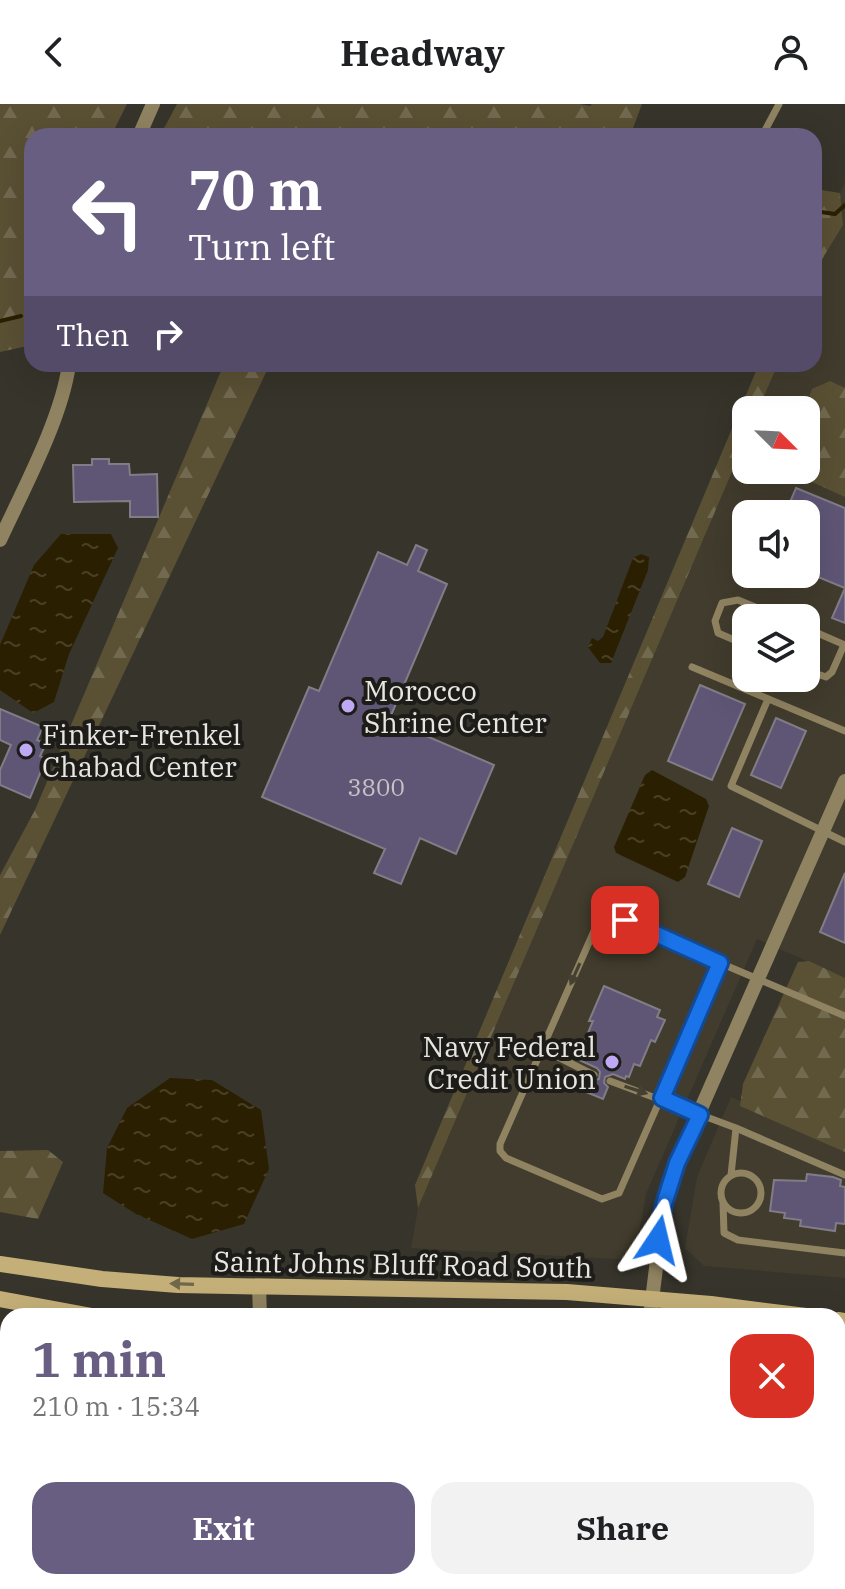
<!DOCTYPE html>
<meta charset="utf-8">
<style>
:root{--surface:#fff;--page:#f2f2f2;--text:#202124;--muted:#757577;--accent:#685e82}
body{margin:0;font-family:"IBM Plex Serif",serif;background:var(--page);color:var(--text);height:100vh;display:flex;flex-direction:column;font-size:30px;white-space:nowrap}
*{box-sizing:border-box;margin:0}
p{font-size:26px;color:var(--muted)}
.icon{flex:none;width:44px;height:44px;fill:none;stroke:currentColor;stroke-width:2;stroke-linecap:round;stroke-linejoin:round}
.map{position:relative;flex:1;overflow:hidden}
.details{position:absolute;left:0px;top:1204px;width:846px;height:282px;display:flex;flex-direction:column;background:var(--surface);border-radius:24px 24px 0 0;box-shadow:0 8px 32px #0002}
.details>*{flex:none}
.banner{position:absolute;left:24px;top:24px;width:798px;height:244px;border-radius:24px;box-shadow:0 8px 32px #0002;background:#685e82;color:#fff;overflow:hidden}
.needle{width:52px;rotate:114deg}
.controls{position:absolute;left:732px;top:292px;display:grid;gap:16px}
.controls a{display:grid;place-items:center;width:88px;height:88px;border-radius:16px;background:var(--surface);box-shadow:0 8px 32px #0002;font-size:40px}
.pin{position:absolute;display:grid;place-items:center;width:68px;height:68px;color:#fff;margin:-34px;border-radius:16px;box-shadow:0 4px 12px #0006}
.me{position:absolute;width:88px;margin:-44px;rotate:10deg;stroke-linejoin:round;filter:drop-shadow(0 0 6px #0008)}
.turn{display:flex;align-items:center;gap:28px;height:168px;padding:0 32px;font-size:36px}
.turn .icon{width:104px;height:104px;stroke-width:2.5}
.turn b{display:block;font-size:56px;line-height:68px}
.then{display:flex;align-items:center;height:76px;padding:0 32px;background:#0003;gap:16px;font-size:30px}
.round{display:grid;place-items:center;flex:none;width:84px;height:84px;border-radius:24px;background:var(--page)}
.overview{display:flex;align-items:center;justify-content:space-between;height:136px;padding:0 32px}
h1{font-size:48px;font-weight:700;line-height:60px;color:var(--accent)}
.primary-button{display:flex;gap:16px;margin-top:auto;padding:16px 32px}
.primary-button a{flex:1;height:92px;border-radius:24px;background:var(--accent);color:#fff;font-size:32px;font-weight:700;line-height:92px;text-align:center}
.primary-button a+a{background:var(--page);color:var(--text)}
header{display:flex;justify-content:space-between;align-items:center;height:104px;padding:0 32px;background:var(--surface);font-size:36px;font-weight:700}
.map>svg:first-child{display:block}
</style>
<header><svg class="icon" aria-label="back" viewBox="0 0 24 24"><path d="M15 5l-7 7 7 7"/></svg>Headway<svg class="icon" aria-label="person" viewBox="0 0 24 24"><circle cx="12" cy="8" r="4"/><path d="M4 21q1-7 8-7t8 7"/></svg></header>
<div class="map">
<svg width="845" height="1485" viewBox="0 0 845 1485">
<defs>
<pattern id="forest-firs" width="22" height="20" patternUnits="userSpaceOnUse" patternTransform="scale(2)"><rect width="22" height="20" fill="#5a5034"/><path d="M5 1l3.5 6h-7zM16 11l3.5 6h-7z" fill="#726951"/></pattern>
<pattern id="water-ripples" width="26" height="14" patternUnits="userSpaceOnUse" patternTransform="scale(2)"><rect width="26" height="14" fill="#2a1f00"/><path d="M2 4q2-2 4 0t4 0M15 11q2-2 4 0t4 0" fill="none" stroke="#494025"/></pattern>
</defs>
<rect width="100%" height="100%" fill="#37342b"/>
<path fill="#413c2d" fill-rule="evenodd" d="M845,78V874L757,835L646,1090L634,1156L411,1144L418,1104L746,335V366H806V306H758L778,260H814V175L824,152L843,121L840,89ZM746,410H806V470H746ZM746,514H806V574H746Z
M731,993L845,1041V1174L704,1162L685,1144L697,1073Z"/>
<path fill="url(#forest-firs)" d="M0,0H127L111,32H32V241L0,248Z
M177,0H580L590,2L592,0H642L630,32H160Z
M814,85L840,89L843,121L824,152L814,175Z
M224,260H270L0,831V771L35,706Z
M759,260H778L758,306H746V335L418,1104L415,1081Z
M830,277L845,284V393L790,368V366H806L804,306L812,285Z
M809,857L845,874V1048L740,1002L743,980L798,858Z
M48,1046L63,1058L38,1115L0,1108V1047Z"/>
<path fill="url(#water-ripples)" d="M61,430H111L118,444L69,550L54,598L33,609L0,586V541L34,461Z
M641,450L649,453L648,466L611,559H600L588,543L592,534L598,537L603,533L633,454Z
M652,666L706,695L709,702L685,773L678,778L616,749L614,743L645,671Z
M170,974L212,976L261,1006L269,1065L244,1120L192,1135L136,1110L103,1089L107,1044L127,1004Z
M186,1478H218L231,1485H197Z"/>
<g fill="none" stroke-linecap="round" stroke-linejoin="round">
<path stroke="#2a1f00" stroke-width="4" d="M814,107L835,110L845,101
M0,217L21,212"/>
</g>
<path fill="#5f5676" stroke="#807d87" stroke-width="2" d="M92,355H109V360H129L130,371L157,370L158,413H130V397L74,398L73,361H92Z
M796,384L845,404V519L832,514L845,484L806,468V410H785Z
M416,441L427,446L418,467L447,480L389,616L494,661L456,750L420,734L401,780L374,769L385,745L262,693L309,583L319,587L378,448L407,461Z
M700,581L745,600L712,676L668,657Z
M0,605L43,623L37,636L46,640L40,652L46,655L30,694L0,681V666L11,641L0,636Z
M776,614L806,627L781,684L751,671Z
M732,724L762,737L739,793L708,780Z
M845,769V839L820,828Z
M604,882L660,906L657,913L665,916L655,938L651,936L640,962L634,960L629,973L626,972L625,975L613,970L605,973L604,979L608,983L603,995L586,988L591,977L599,975L600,968L597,964L577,955L593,917H589Z
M807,1070L833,1073L841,1076L840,1082L845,1083V1120L836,1119L835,1127L800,1122L801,1116L784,1114L785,1109L770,1107L774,1076L806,1077Z"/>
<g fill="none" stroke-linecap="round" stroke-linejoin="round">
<path stroke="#908361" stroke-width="7" d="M687,28L697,32
M762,32L779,0
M806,524L845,541
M746,541L718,529L715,517L722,499L738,496L782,514
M692,563L845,627
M806,566L826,573L832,568L844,541
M768,595L731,682L845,738
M720,859L625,816L609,812L598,818L500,1040V1047L506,1054L602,1095L619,1089L720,859L845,912
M542,945L594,971
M610,977L736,1024L845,1071
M721 1089a20 20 0 1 1 40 0a20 20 0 1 1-40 0Z
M731,1071L736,1024
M723,1099L724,1129L738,1136L845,1149"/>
<path stroke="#908361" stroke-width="14" d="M139,32L153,0
M0,436C23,386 62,314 69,260
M259,1182L260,1212
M650,1212L664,1100L677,1059L845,677
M0,1286H8
M838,1322L845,1324
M0,1435L8,1439
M838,1471L845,1456
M121,1478L129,1485
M651,1478L662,1485
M414,1485L417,1478
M830,1485L834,1478"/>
<path stroke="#c4af78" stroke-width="16" d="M0,1160L102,1175L178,1181L567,1188L711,1200L806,1212
M0,1195L92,1212
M838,1216L845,1217
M838,1255L845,1256"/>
</g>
<defs><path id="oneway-solid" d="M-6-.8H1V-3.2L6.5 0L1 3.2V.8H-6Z" transform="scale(2)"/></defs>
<g fill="#454032">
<use href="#oneway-solid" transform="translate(575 870) rotate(114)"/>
<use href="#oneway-solid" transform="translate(636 986) rotate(18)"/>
</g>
<use fill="#706648" href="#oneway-solid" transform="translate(182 1180) rotate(-178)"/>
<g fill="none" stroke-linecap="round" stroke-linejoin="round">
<g stroke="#114b97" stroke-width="20">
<path id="route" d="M625,816L720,859L662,994L700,1011L677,1059L664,1100L658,1136"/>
</g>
<use href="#route" stroke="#1a73e8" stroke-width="14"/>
</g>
<g fill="#bfa9f4" stroke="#1d1c18" stroke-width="3">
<circle cx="348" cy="602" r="8"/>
<circle cx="26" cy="646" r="8"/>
<circle cx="612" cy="958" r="8"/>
</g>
<g text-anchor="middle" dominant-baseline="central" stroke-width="8" stroke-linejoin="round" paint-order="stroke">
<g font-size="24" fill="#c6c2c6">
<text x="376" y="683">3800</text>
</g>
<g font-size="28" fill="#e8e6e0" stroke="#1d1c18" text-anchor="start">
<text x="364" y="586">Morocco<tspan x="364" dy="32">Shrine Center</tspan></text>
<text x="42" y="630">Finker-Frenkel<tspan x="42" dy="32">Chabad Center</tspan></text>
<text x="596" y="942" text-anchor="end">Navy Federal<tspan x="596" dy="32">Credit Union</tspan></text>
</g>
<g font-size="28" fill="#e8e6e0" stroke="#1d1c18">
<text transform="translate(403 1160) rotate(1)">Saint Johns Bluff Road South</text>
</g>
</g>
</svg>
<div class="controls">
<a><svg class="needle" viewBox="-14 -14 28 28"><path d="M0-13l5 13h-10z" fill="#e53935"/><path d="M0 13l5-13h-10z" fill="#757577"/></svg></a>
<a><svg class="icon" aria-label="sound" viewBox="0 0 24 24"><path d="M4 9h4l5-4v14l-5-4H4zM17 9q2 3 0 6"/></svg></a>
<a><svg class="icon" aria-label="layers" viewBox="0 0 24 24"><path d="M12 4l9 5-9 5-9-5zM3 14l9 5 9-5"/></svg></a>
</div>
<div class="pin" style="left:625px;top:816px;background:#d93025"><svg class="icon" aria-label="arrive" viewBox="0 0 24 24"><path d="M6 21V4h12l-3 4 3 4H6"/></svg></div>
<svg class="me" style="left:658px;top:1136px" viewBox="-20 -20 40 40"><path d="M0-17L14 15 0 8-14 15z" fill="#1a73e8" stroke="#fff" stroke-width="4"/></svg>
<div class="banner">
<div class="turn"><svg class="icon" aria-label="left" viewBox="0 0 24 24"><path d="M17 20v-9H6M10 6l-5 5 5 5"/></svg><div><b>70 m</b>Turn left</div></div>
<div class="then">Then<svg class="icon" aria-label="right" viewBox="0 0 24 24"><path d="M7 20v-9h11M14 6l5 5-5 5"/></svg></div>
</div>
<section class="details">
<div class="overview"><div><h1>1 min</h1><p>210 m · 15:34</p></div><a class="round" style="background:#d93025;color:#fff"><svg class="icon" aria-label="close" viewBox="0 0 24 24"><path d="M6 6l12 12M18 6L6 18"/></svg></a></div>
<div class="primary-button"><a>Exit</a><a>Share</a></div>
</section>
</div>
